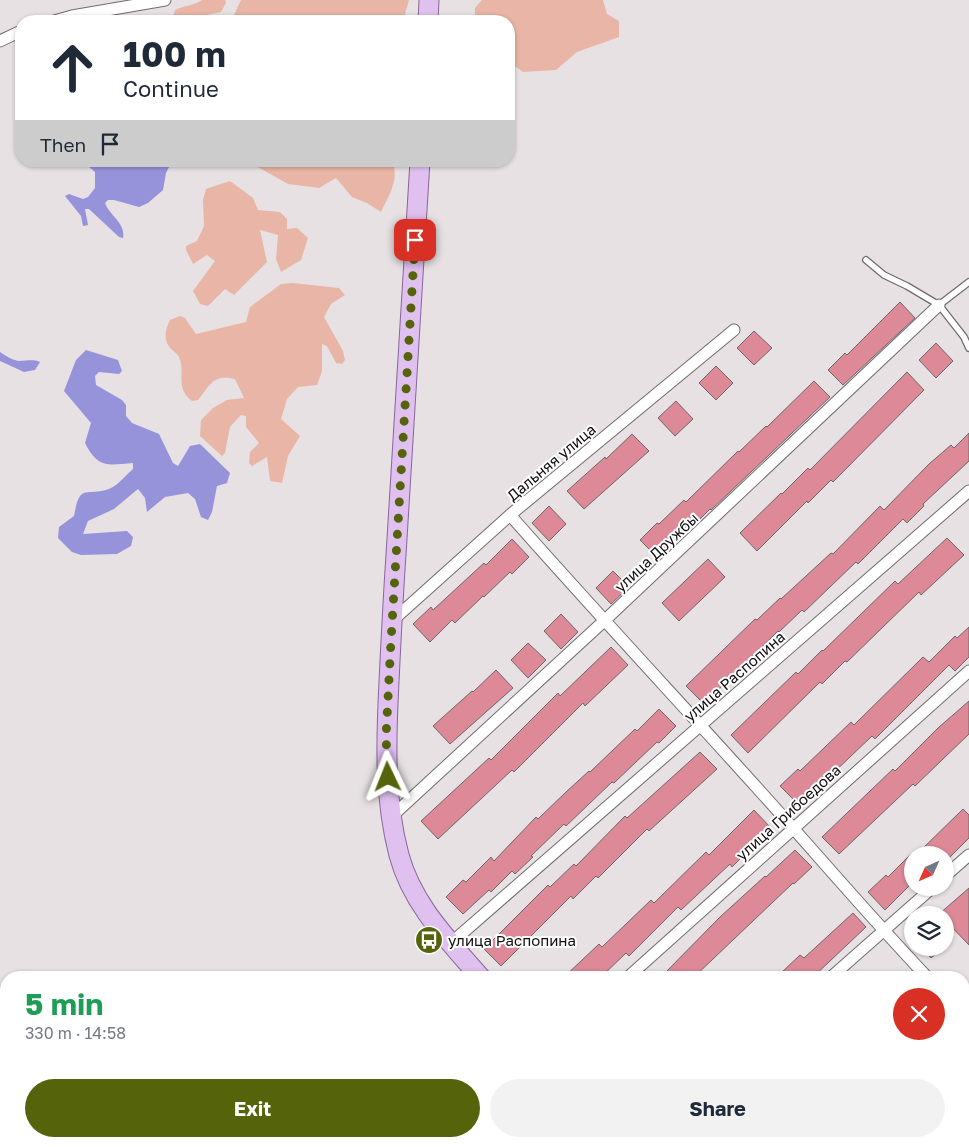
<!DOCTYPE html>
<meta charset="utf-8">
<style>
:root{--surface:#fff;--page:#f2f2f3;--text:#1f2937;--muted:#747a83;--accent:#55640a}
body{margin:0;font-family:"Golos Text",sans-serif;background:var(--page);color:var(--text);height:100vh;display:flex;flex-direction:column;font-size:19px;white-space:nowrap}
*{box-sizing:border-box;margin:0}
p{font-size:16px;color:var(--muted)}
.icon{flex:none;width:28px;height:28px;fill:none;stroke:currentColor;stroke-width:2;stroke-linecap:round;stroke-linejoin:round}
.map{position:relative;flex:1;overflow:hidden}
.drawer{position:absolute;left:0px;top:971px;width:970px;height:176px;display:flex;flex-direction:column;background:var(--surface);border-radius:20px 20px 0 0;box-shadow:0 1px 4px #0004}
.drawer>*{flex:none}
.guide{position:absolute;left:15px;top:15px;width:500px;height:152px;border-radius:20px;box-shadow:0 1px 4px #0004;background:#fff;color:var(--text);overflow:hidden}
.needle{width:32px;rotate:225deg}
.fabs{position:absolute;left:904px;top:846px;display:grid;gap:10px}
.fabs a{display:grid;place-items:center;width:50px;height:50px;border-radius:50%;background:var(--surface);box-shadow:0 1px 4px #0004;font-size:25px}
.pin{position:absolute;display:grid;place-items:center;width:42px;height:42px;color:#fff;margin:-21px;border-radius:10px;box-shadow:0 2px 8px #0006}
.me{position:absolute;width:55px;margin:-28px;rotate:358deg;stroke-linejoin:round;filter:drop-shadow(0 0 4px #0008)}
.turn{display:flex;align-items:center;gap:18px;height:105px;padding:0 25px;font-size:22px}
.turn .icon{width:65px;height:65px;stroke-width:2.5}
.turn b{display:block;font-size:35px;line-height:42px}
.then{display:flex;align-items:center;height:48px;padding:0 25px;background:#0003;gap:10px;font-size:19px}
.round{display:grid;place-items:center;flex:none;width:52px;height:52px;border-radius:26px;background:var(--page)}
.headline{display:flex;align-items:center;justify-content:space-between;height:85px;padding:0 25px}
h1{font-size:30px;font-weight:700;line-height:38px;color:#1e9e55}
.cta{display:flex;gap:10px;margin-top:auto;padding:10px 25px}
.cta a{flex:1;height:58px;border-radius:30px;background:var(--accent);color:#fff;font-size:20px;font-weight:700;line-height:58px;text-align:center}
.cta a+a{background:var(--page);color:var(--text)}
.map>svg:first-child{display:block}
</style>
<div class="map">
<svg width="969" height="1147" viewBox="0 0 969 1147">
<rect width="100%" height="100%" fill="#e7e1e4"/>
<path fill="#e9b5a6" d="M202,0H225L226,3L221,12L202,16L200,21H172L175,10C185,5 193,6 202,0Z
M241,0H409L403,21H231Z
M482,0H603L607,14L619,21V37L577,52L556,70L523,72L509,62V21H475V8Z
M231,161H392C400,179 389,195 381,212L367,203L352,197L336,178L319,188L288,184L256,166L233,163Z
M230,181L253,198L258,210L280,212L287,219V229L297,228L308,238L301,260L281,272L276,259L278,235L260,230L267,262L234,295L225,289L208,306L200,304L193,291L215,261L207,255L193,264L186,250V246L197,241L204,226L203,200L206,189Z
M293,283L339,288L345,295L331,304L324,317L343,351L345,360L342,364L336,363L327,346L322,344V371L317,385L298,387L287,399L281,419L300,436L288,456L282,483L270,481L267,457L252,466L249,463L250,452L259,443L246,427V416L241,415L230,427L225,453L222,456L200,436L201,420L213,408L227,400L244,398L235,379C213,374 211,384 198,400L192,401C174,387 186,372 179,357C178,354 173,351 171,349C163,340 165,330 170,320L180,316L185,318L196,334L246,322L250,307L281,284Z"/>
<path fill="#9793da" d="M78,161H169L171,163L166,173L163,190L148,203L139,207L114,200H108L105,203C109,215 126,223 123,238L119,237L89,209H85L88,225L83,226L81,216L65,196L69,194L83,199L88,197L95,188V172L87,165Z
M86,350L118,360L122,371L119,374L99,372L95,376L96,385L122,400L126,405V416L132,423L159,434L173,463L178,466L190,446L200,444L230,473L227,483L217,486L212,512L208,520L201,517L195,499L188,493L165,497L147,512L145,498L138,489L114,509L88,521L83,534L127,531L133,537L131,546L117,554L81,555L72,552L58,538L59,527L74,516C80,482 85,497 109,489C117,486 126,475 133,469V463C108,465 98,469 85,443L91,423L64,391L76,360Z
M0,352C6,356 12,360 19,361C27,361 33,359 40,362L35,370L24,372L0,361Z"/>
<path fill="#dd8997" stroke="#6e6768" d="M900,302L915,318L843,385L828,370L845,353L847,355Z
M754,331L772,348L754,365L737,348Z
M936,343L953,361L936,378L919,360Z
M716,366L733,383L716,400L699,383Z
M907,372L924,390L833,482L831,480L808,503L807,501L757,551L740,533L781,493L782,494L808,468L810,470Z
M814,381L830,397L711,510L710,509L684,535L682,533L657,557L640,540L657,523L659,524L684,500L686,502L738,451L739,452L766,426L767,427Z
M676,401L693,419L675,436L658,418Z
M969,433V461L923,504L924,506L907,523L903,519L858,564L856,562L804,612L802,610L779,632L778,631L704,704L686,686L755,619L757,620L780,598L781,599L831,553L833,554L880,506L884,510L929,464L951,445L954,448Z
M632,434L649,451L584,509L567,491L605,457L606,459Z
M549,506L566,524L549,541L532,523Z
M947,538L964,555L921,595L919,592L847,662L845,661L822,684L820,682L748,753L731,735L796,672L798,674L822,650L823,651L895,581L898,584Z
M512,539L529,557L512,574L510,572L484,597L483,596L455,623L452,620L430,642L413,624L431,607L433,610L484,563L486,565Z
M708,559L725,577L679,621L662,603Z
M613,571L629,587L611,604L596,588Z
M561,614L578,632L561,649L544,631Z
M969,627V657L955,671L949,665L875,739L872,736L828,778L826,776L798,804L780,786L798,769L800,771L851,722L854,725L923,657L929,662L955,636L957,638Z
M528,643L546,660L528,678L511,660Z
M611,647L628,665L585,706L583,703L514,772L512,770L438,839L421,821L489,758L491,760L558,693L560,696Z
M496,670L513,688L450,744L433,726L472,691L473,692Z
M969,701V734L915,786L913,784L839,854L822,837L893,769L895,771L938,728Z
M659,709L676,726L659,743L657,742L614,783L612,782L566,826L564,824L531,856L533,857L515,874L512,871L491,892L489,890L463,914L446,897L463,880L466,882L491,857L494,861L536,817L538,819L566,792L589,771L590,772L635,729L637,731Z
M700,752L717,769L649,831L647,829L598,878L596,876L573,899L571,896L501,966L484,949L548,885L550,887L574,864L576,866L625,816L627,818Z
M963,809L969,815V838L945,862V855H916Z
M754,810L771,828L732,867L730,864L681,910L678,907L629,956L626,953L600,978H563L599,944L602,947L651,900L654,903L706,852L709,855Z
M795,850L812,867L794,884L793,883L693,978H660L720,917L765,876L766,877Z
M912,853V883L885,910L868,892L886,875L888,877Z
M969,888V945L945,920V915H938Z
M853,913L866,927L812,978H786L781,973L800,955L804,958Z
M922,948H943L931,958Z"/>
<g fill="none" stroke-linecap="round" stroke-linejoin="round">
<g stroke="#716b6e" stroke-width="8">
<path id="service" d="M866,260L884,275L907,286L939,305L964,337L969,348
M939,305L969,282"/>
</g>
<g stroke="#716b6e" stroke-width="13">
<path id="minor" d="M54,21L72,16L165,0
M0,41L21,31
M510,515C592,608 676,698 759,790C815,852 870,917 928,978
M392,621L510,515L734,330
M391,817L604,621L939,305
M945,876L969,855
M451,943L969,491
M627,978L969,671
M830,978L932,888
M964,1014L969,1019
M964,1044L969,1040
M639,1147L645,1141
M849,1147L855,1141"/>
</g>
<g stroke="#88669a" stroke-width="21">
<path id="primary" d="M428,21L429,0
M420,161C412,293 404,424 396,555C393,598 391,640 389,682C386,740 384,799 399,855C412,904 448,940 481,978
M624,1141L629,1147"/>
</g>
<use href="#service" stroke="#fff" stroke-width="5.5"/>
<use href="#minor" stroke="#fff" stroke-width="11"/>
<use href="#primary" stroke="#dfc0ef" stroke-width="19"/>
</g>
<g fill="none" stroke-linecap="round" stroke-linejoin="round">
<path stroke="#55640a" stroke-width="9" stroke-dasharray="0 16.2" d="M388,777L386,737L391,641L415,240"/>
</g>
<defs>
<g id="bus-disc" transform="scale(1.4375)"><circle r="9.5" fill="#55640a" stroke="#fff"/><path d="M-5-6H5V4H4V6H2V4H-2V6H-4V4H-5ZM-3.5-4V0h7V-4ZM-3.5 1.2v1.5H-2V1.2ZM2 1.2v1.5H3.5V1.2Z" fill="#fff"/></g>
</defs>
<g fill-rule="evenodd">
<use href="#bus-disc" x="429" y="940"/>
</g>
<g text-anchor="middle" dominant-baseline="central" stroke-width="4" stroke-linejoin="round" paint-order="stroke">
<g font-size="15" fill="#100e0f" stroke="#fff">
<text transform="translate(551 462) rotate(-40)">Дальняя улица</text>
<text transform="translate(656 552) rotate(-43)">улица Дружбы</text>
<text transform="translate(734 676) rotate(-41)">улица Распопина</text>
<text transform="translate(788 812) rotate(-42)">улица Грибоедова</text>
</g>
<g font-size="15" fill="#100e0f" stroke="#fff" text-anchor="start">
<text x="448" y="940">улица Распопина</text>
</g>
</g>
</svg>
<div class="fabs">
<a><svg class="needle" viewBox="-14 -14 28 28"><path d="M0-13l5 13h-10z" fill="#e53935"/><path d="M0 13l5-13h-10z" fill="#747a83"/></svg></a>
<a><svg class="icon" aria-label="layers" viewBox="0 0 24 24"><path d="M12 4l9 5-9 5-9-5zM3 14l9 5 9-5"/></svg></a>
</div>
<div class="pin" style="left:415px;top:240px;background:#d93025"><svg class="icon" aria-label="arrive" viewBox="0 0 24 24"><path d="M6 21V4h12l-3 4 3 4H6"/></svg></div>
<svg class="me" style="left:388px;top:777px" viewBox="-20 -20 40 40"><path d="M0-17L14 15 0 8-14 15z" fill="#55640a" stroke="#fff" stroke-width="4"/></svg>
<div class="guide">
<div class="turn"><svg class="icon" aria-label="ahead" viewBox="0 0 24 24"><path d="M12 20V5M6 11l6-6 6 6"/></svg><div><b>100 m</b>Continue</div></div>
<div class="then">Then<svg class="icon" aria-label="arrive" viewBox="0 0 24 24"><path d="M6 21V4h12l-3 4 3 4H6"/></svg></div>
</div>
<section class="drawer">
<div class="headline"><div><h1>5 min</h1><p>330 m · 14:58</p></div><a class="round" style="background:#d93025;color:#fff"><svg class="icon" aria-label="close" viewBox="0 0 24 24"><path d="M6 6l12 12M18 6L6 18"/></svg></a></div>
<div class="cta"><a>Exit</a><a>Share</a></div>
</section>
</div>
